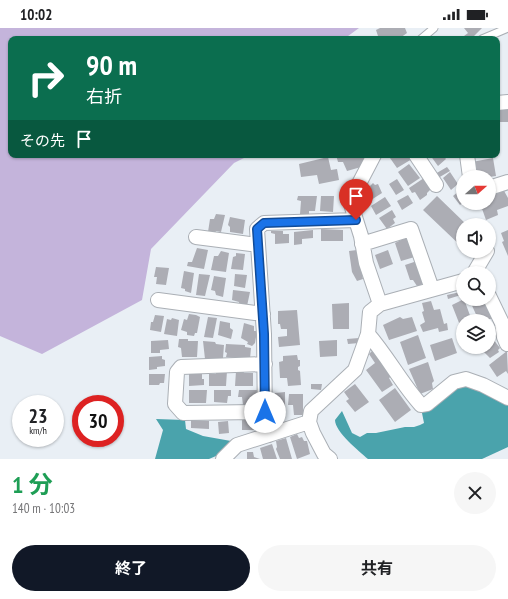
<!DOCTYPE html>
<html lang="ja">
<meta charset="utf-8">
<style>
:root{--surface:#fff;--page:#f6f6f6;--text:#202124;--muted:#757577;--accent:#111827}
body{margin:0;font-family:"PT Sans Narrow","Noto Sans JP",sans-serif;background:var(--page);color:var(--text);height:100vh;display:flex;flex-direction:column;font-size:15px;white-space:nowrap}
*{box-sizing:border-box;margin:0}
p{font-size:13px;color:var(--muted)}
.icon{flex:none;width:22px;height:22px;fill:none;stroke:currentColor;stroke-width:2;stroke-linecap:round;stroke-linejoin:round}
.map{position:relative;height:431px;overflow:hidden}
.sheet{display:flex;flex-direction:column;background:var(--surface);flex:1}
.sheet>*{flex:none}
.top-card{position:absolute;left:8px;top:8px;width:492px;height:122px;border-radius:8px;box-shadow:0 1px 3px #0004;background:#0b6e4f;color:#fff;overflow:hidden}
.needle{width:26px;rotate:69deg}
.fabs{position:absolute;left:456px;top:142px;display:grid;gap:8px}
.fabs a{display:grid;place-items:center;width:40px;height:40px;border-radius:50%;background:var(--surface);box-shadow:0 1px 3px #0004;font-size:20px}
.speed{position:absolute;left:12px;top:367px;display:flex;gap:8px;font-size:20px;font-weight:700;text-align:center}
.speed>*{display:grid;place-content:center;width:52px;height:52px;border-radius:50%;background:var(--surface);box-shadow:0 1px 3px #0004;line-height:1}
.speed small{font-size:10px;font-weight:400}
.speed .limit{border:6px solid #d22;background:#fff;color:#111}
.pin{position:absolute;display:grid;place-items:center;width:34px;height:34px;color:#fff;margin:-41px -17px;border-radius:50% 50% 50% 0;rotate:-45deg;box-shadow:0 0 4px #0007}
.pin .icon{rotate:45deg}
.me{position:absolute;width:44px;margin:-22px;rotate:0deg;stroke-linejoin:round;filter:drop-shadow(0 0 3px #0008)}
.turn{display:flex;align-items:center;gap:14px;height:84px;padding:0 12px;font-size:18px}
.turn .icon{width:52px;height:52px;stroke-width:2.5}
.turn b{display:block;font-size:28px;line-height:34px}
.then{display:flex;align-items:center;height:38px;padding:0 12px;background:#0003;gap:8px;font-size:15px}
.round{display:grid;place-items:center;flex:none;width:42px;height:42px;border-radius:21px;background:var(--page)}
.overview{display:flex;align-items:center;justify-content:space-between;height:68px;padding:0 12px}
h1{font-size:24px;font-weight:700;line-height:30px;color:#1e9e55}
.action{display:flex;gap:8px;margin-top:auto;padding:8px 12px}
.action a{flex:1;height:46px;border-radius:24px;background:var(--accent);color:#fff;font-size:16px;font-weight:700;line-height:46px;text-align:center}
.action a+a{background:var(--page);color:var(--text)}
.status{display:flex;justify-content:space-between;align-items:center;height:28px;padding:0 20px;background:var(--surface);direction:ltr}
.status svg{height:11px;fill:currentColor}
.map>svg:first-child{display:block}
</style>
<div class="status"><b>10:02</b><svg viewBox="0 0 49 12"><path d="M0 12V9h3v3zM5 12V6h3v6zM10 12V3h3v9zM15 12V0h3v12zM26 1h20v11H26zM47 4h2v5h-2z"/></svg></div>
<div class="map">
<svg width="508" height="431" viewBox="0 0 508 431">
<rect width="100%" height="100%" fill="#e9eff5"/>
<path fill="#c4b4db" d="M0,0H359L344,11H11V127H250L234,135L151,221L142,272L42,326L0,308Z"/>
<path fill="#4aa3ac" d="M462,356L475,359L508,377V419L482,431H368C359,423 335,404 335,392L342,383L352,405L360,409L367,405H376L405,399H414L420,397L424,395L422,385L451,362Z
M156,391L185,392L186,401L203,408L231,413L223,425L209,431H155L163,402Z"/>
<path fill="#acadb4" d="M380,0H405L407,5L400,10V11H379L376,2Z
M464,0H482L473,9V11H468L464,8L468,5Z
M508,75V94H497V78Z
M336,127H367L361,139L347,143L343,134H338Z
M394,127H409L412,131L397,140L390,130Z
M430,127H443L446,131L438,138Z
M328,129L331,142L337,141L339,152L319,156L317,147L301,149L299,136Z
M493,130L496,148L489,149H475L472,134Z
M409,136L420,150L408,158L398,144Z
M447,139L450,143L438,150L435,146Z
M450,144L458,156L451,162L443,150Z
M424,150L431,161L427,165V167L420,172L415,164L412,165L409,160Z
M397,151L404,162L396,167L389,156Z
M373,155L375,157L378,156L382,165L371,172L366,163L371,160L370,158Z
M503,161L508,170V178L497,182L498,187L486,192L480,175H489V165Z
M459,163L463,169V175L460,177L453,168Z
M408,167L413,175L402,182L397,173Z
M298,168H317L315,183H309V186H300L301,173L297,172Z
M321,168H334L333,184L320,183Z
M437,168L467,197H463V220L423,182Z
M385,169L391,178L376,187L371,178Z
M392,182L396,189L393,191L395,195L387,201L379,190Z
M216,186L225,187L221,204L216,203L215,205L208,204L210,191H214Z
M230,189L245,192L243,206L230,204V199L228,197Z
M321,201L343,202V213H321Z
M313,202V210L302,211V216L294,217V204Z
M508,202V228L502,214L504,213L501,205Z
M271,203H283V206H289V215L275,216V206L271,205Z
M407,208L418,228L401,233L395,215L401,212V210Z
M197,220L208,222L204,241L187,238L188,234H192Z
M357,222L363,251L357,253L352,244L349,223Z
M388,222L393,236L380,241L375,227Z
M221,223L229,225L226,244L211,242L214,228H218Z
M236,225L245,226L243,242L231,241L233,229L236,228Z
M420,232L427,255L417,258L413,252H410L405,237Z
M156,239L169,240L166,257L156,256L157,249H154Z
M184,243L194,245L191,265L185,263V261L181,260Z
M199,246L210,247L205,268L196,267Z
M235,246L247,247L245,260L234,258Z
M214,248L226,250L223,269L216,267L215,263L211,262Z
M233,262L250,264L247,278L239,277V274L232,272Z
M460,264L461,267L448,271L447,267Z
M464,271L472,293H463V305L452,277Z
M469,271H484L493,290L485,293H479Z
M431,273L434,282L440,281L444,296L447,295L448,302L439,304L438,300L423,304L420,297L425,294L422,284L424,283L422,275Z
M349,275V301H333L332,276Z
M297,282L300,317L279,319L278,309L287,308V301H281L280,296H278V283Z
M189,286L196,287L200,289L197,305H195L194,308L187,307V304L181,302L184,291L187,292Z
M155,287L164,288L161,304L150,302L151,294H153Z
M208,289L217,290L213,310L204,309Z
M400,289L403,291L412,289L417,303L389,312L383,297Z
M172,290L179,292L177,308L164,306L167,291L171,292Z
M220,293L230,295V300L233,302L231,311L218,307Z
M244,295L254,298V303H257L255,315L252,318L247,316L248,314L241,310Z
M491,297L498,306L493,311L500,320L498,322L499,324L490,330L479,319H489V298Z
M418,307L426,330L408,337L400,314Z
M359,310V315L348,316L347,311Z
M452,310L457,325L435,333L430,317Z
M179,311H188V313H198L197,329H182L181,320L178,319Z
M168,312L169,321L160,322V325H151V313Z
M337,312V328L320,329L319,313Z
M203,313L215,314L216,316L224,317L223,330L205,331Z
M226,316L245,317V319L251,320L250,331L226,329L227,325L225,324Z
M373,322L392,348L389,350L393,357L382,364L366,342L375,335L369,326Z
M507,323L508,346L506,343L497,349L489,337Z
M297,327L298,332H300V338L298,339V342L300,343L301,357L288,358L287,350H280L279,334L283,333V328Z
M162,328V331L165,332V338L157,339V341L149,342V329Z
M428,334L434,353L432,355L433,361L420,366L409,341Z
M202,342V351H204V357L189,358V343Z
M243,342L244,345H253V358H235L236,343Z
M216,343H227L226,358H209V346H216Z
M149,346H165L164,355H160L159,357H149Z
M311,356H322L321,362L311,361Z
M355,356L369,374L355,384L346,373L349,371L344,364Z
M395,360L411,382L395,394L379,372Z
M189,362H207L206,375H189Z
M214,362H231V368H228L227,375L214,374Z
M239,362H257L256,373H253V377H243L242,369H238Z
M285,364V382L282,383L281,388H276L275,365Z
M289,366H303V387H294L293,377H288Z
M191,392L209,393V401L191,400Z
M242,392H254V402H242Z
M228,393L229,405L219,406L218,394Z
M297,406L299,410L302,409L304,413H307L310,426L297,431L290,409Z
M286,410L292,431H280L276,421L277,419L276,413Z
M272,416L277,431H263L260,420Z
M247,424H253L254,429L260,431H247Z"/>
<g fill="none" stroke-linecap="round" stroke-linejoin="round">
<g stroke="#aaafb5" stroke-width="9">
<path id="service" d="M421,11L434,0
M482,11L508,0"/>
</g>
<g stroke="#aaafb5" stroke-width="16">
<path id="minor" d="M497,75L508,74
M416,127L436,157
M467,127L470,149
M489,160L508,154
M196,209L258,217
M362,216L411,201L432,261
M474,245L487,223
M489,268L502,295L504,309L507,316
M158,272L263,286
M380,276L463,253
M368,306C388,329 401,355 421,377L427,376L454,354L466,351L483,357L508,370
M265,336L181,339L177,344L175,376L183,385L265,384
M269,407L265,396L264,306L257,201L264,195L356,192
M223,431L237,417L309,394
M330,431L324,426L313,405L309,394L311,383L355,342L368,306L370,284L380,276L366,235L361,208L350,173L374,127"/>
</g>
<use href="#service" stroke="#fff" stroke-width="7"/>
<use href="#minor" stroke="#fff" stroke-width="14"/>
</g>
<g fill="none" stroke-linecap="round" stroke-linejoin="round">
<g stroke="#114b97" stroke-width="10">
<path id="route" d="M265,384L264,306L257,201L264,195L356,192"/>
</g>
<use href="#route" stroke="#1a73e8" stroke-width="7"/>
</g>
</svg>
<div class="fabs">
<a><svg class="needle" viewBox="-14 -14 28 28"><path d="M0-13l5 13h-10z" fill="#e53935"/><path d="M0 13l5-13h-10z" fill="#757577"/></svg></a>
<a><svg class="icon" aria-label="sound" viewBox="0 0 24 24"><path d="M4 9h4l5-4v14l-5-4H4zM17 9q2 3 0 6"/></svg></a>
<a><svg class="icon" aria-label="search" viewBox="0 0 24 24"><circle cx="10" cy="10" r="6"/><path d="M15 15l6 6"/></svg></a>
<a><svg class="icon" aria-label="layers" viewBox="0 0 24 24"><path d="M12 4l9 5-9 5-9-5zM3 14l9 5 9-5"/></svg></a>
</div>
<div class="speed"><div>23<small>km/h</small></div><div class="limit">30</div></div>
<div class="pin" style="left:356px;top:192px;background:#d93025"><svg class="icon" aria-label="arrive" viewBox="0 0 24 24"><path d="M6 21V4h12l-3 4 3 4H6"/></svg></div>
<svg class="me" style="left:265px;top:384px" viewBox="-20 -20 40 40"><circle r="19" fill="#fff"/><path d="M0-13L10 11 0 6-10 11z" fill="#1a73e8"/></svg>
<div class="top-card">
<div class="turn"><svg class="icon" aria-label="right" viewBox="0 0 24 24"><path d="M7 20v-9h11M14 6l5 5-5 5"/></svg><div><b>90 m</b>右折</div></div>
<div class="then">その先<svg class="icon" aria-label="arrive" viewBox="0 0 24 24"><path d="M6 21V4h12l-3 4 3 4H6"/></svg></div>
</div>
</div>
<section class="sheet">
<div class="overview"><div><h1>1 分</h1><p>140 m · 10:03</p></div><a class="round"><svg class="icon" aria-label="close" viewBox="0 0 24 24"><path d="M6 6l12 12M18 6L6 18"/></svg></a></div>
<div class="action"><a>終了</a><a>共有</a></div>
</section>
